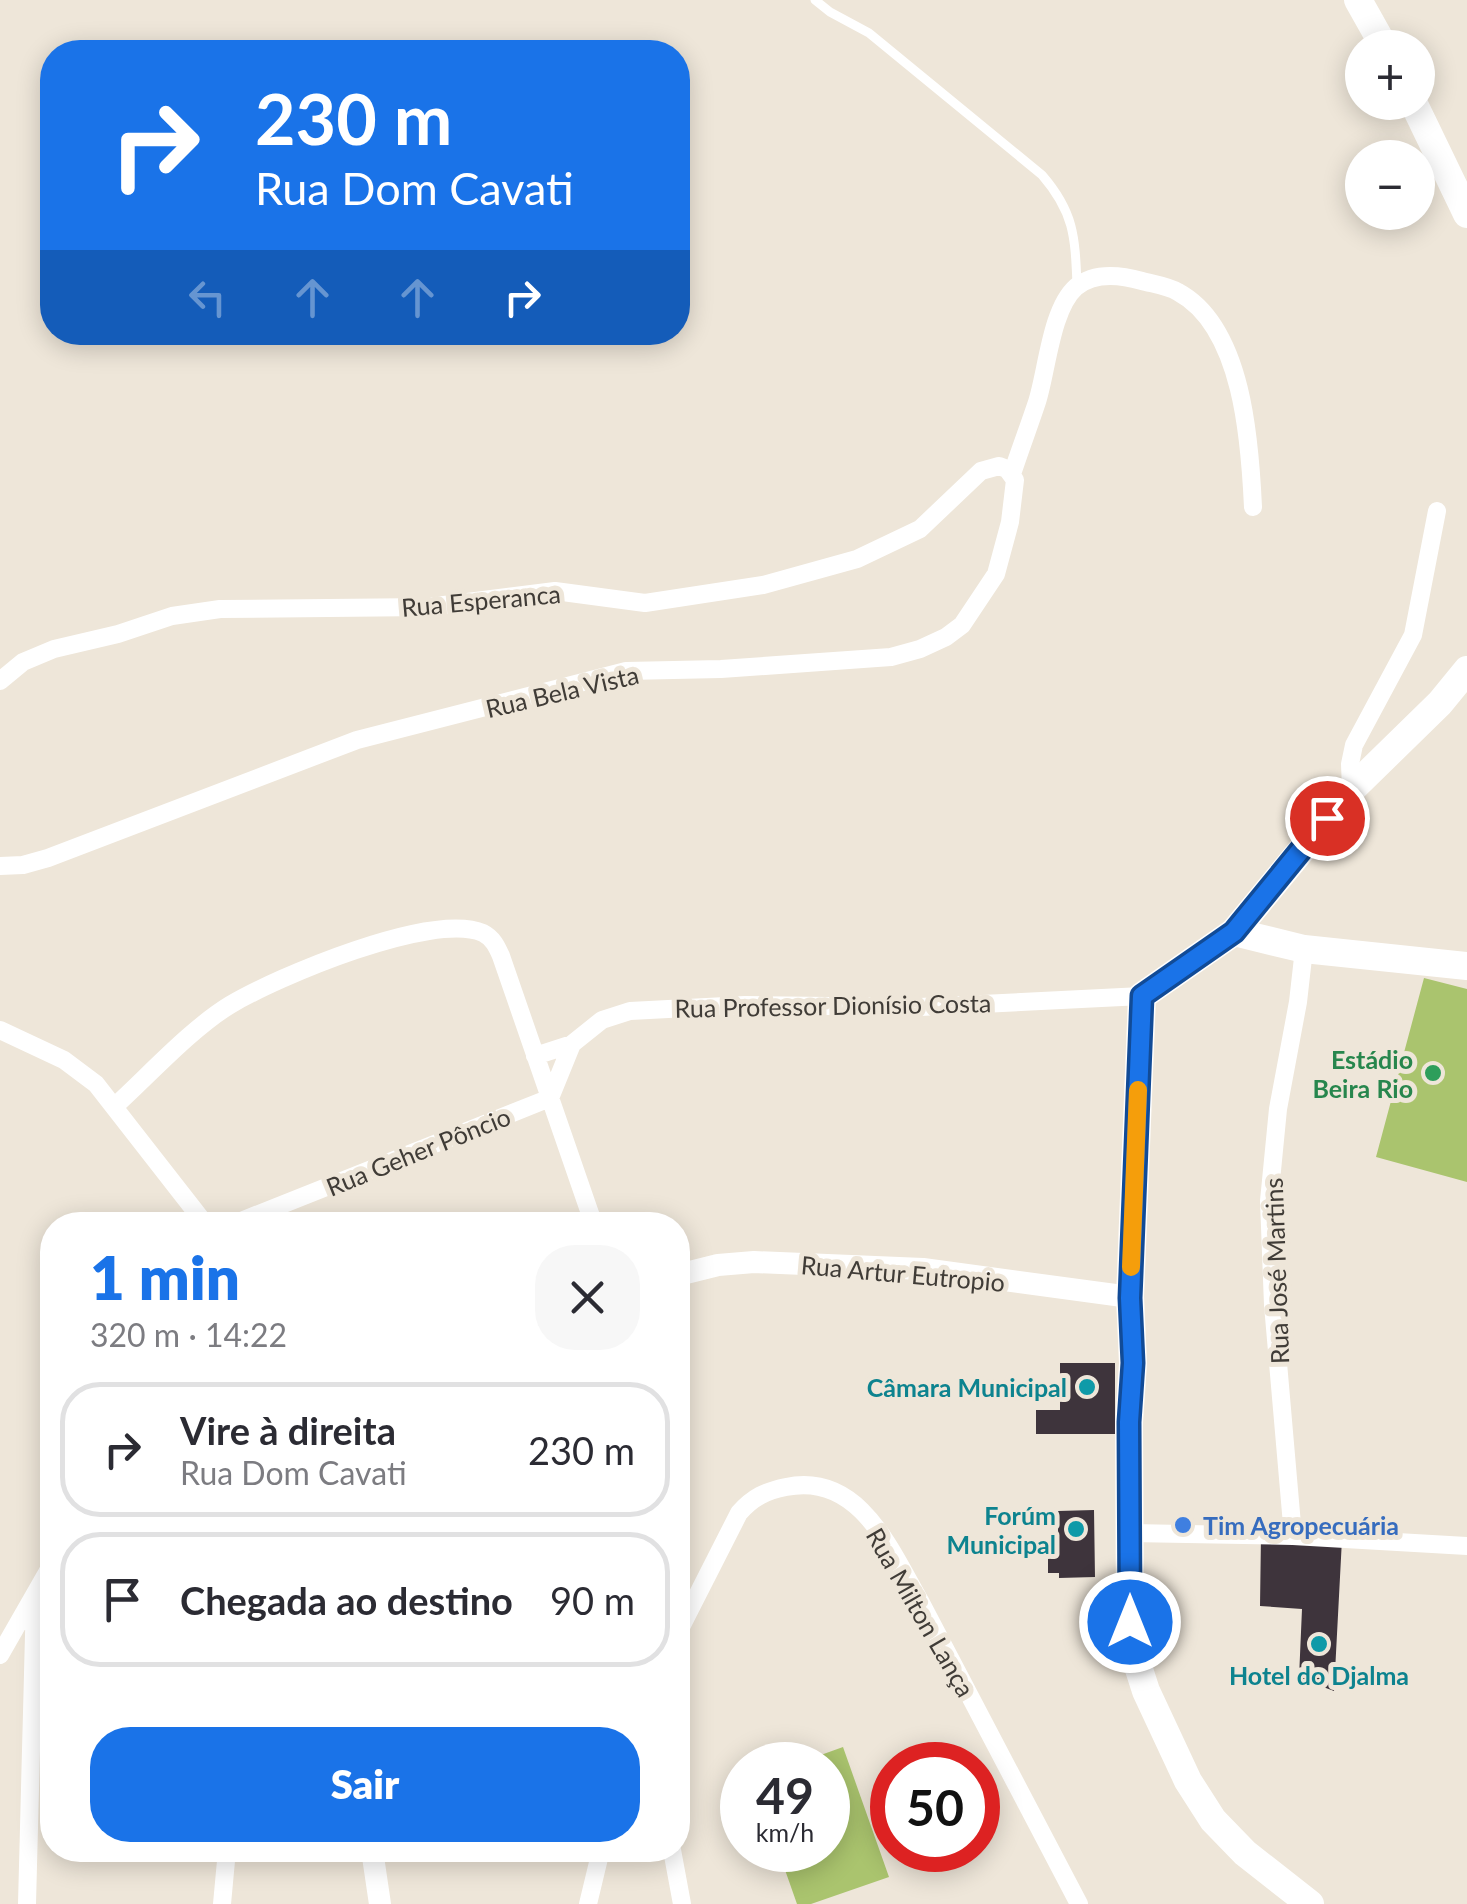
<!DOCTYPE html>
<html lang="pt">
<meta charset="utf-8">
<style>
:root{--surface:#fff;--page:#f7f7f7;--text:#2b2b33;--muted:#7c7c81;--line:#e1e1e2;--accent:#1a73e8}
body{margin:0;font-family:Lato,sans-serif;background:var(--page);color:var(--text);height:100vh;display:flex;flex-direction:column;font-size:38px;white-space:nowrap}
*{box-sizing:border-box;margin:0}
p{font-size:32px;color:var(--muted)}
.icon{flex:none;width:55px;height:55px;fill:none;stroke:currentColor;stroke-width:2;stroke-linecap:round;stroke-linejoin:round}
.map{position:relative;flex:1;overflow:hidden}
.sheet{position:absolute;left:40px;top:1212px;width:650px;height:650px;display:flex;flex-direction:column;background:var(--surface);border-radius:40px;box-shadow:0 5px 25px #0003}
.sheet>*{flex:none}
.banner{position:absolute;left:40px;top:40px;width:650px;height:305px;border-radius:40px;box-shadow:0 5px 25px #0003;background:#1a73e8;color:#fff;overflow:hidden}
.buttons{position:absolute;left:1345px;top:30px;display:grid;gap:20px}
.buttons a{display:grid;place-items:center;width:90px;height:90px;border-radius:50%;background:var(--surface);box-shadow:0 5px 25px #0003;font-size:50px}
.speed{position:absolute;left:720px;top:1742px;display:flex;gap:20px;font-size:50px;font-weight:700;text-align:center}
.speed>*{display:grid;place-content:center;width:130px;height:130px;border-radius:50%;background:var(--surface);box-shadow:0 5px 25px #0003;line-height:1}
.speed small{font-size:25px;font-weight:400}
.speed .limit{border:15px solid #d22;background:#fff;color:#111}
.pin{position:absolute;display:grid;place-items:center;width:85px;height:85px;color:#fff;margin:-42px;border:5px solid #fff;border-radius:50%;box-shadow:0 2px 10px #0007}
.me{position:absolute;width:110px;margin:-55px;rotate:0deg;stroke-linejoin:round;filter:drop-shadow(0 0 8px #0008)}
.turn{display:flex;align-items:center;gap:35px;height:210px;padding:0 50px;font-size:45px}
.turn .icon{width:130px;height:130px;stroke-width:2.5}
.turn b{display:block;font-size:70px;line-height:85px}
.lanes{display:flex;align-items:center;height:95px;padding:0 50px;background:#0003;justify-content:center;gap:50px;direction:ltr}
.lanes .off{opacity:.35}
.round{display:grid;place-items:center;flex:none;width:105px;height:105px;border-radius:40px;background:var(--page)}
.summary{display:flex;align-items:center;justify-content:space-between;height:170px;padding:0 50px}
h1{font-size:60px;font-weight:800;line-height:75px;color:var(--accent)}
.button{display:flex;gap:20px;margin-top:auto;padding:20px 50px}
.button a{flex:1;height:115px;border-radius:40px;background:var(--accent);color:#fff;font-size:40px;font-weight:800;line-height:115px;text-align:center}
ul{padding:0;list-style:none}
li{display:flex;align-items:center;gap:30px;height:135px;margin:0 20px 15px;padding:0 30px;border:5px solid var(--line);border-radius:40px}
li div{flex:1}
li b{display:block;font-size:38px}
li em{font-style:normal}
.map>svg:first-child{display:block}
</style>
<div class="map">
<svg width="1467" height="1904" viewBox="0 0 1467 1904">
<rect width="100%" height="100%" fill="#eee6d9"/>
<path fill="#aac46e" d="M1424,978L1467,989V1182L1376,1157Z
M843,1747L889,1877L811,1904H797L778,1850H828V1765H793Z"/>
<path fill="#3e343c" d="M1060,1363H1115V1434H1036V1410H1060Z
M1094,1510L1095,1577L1059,1578V1573H1048V1547H1058V1511Z
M1261,1535L1342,1539L1334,1691L1299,1678L1302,1609L1260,1606Z"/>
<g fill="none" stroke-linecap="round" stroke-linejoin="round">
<path stroke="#fff" stroke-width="9" d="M815,0L830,12L869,33L1042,175C1074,212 1075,236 1077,284"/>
<path stroke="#fff" stroke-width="18" d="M1012,474C1020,450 1029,426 1037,402C1047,371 1051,309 1076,287C1094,272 1121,275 1142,281C1153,284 1168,286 1178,292C1243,327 1250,442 1253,507
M0,681L23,662L54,649L118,634L172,616L220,609L428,607L555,591L645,603L763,585L857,559L920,529L981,471L999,466L1007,469L1015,480L1010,522L996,574L962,625L946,637L920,649L891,657L721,669L626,671L357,740L48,858L23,865L0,866
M1351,790L1350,764L1354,745L1413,635L1437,511
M0,1030L64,1060L96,1084L206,1225
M535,1056L572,1044L602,1020L630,1011L745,1005L920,1007L1142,996
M115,1106C149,1075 192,1028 230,1005C277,977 432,911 483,933C493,938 497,947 501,956L594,1225
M231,1225L550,1098L572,1044
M1130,1533L1293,1536L1467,1546
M1293,1536L1273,1305L1269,1201L1278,1109L1298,1002L1304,949
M678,1633L739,1513C753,1497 766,1491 786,1487C859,1472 890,1549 920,1601L1079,1904
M0,1655L52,1564
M672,1850L682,1904
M27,1904L35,1597
M222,1904L227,1850
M588,1904L601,1850"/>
<path stroke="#fff" stroke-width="22" d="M678,1275L718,1265L754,1262L923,1269L1130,1297
M372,1850L380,1904"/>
<path stroke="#fff" stroke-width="28" d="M1358,0L1385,48
M1413,102L1467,214
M1234,932L1304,949L1467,966
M1310,1904L1245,1853L1213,1820L1188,1781L1146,1691L1136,1660L1130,1622L1129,1422L1133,1363L1130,1297L1142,996L1234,932L1351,790L1440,703L1467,670"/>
</g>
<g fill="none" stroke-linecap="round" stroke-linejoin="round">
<g stroke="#114b97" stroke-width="25">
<path id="route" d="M1130,1622L1129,1422L1133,1363L1130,1298L1142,996L1234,932L1327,818"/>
</g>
<use href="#route" stroke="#1a73e8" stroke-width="18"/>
<path stroke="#f59e0b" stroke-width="18" d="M1131,1267L1138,1090"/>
</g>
<circle fill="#2e9e5b" stroke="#eee6d9" stroke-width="4" cx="1433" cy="1073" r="10"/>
<g fill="#0f9aa8" stroke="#eee6d9" stroke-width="4">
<circle cx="1087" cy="1387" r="10"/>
<circle cx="1076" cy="1529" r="10"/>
<circle cx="1319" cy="1644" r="10"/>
</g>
<circle fill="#3f7fe0" stroke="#eee6d9" stroke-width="4" cx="1183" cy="1525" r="10"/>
<g text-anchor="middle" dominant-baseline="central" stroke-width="10" stroke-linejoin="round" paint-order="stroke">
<g font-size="25" fill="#403c37" stroke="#eee6d9">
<text transform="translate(481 600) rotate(-5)">Rua Esperanca</text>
<text transform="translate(562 691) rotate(-13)">Rua Bela Vista</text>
<text transform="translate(833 1005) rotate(-1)">Rua Professor Dionísio Costa</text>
<text transform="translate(418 1151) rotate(-22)">Rua Geher Pôncio</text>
<text transform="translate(1276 1271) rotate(-92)">Rua José Martins</text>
<text transform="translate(903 1273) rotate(5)">Rua Artur Eutropio</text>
<text transform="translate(921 1612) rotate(60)">Rua Milton Lança</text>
</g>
<g font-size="25" font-weight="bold" fill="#27864d" stroke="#eee6d9" text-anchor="end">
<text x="1413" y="1059">Estádio<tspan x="1413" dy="29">Beira Rio</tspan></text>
</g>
<g font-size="25" font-weight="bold" fill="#0d838f" stroke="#eee6d9" text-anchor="end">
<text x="1067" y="1387">Câmara Municipal</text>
<text x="1056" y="1515">Forúm<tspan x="1056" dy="29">Municipal</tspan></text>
<text x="1319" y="1675" text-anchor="middle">Hotel do Djalma</text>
</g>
<g font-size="25" font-weight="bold" fill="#366cbe" stroke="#eee6d9" text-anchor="start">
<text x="1203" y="1525">Tim Agropecuária</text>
</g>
</g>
</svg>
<div class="buttons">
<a>+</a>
<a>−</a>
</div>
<div class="speed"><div>49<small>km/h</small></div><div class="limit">50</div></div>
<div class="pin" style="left:1327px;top:818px;background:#d93025"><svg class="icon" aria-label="arrive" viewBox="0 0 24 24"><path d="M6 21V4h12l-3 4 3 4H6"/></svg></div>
<svg class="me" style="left:1130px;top:1622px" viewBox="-20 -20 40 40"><circle r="17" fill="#1a73e8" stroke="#fff" stroke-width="3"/><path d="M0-11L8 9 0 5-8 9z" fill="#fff"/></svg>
<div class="banner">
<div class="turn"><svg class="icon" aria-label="right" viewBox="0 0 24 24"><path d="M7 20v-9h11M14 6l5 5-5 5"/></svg><div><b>230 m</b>Rua Dom Cavati</div></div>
<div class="lanes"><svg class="icon off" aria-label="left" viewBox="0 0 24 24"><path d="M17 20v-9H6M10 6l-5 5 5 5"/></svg><svg class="icon off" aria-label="ahead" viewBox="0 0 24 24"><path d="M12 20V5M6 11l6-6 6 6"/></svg><svg class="icon off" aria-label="ahead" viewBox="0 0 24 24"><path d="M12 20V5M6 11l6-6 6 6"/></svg><svg class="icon" aria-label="right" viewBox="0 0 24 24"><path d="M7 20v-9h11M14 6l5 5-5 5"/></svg></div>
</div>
<section class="sheet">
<div class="summary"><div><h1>1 min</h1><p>320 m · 14:22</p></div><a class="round"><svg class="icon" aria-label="close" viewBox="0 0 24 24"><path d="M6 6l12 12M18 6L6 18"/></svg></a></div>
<ul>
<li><svg class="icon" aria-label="right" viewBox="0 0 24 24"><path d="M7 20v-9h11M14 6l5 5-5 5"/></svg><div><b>Vire à direita</b><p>Rua Dom Cavati</p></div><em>230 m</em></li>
<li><svg class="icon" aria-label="arrive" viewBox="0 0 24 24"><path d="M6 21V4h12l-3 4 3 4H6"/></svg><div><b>Chegada ao destino</b></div><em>90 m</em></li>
</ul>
<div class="button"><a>Sair</a></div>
</section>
</div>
